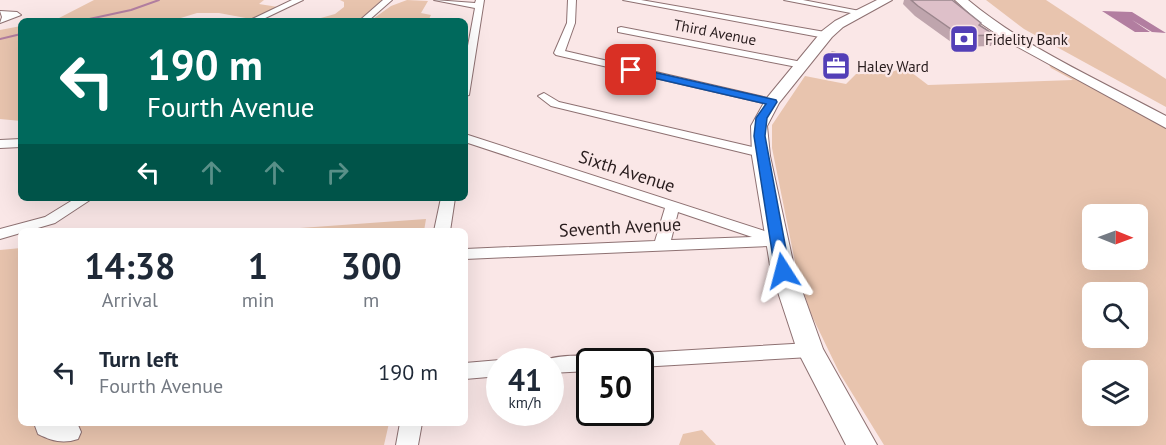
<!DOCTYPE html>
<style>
:root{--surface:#fff;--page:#f6f6f7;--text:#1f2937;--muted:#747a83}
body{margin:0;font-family:"PT Sans",sans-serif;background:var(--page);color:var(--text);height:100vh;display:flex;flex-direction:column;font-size:22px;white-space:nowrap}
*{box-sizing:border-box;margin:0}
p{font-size:20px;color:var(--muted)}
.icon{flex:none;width:33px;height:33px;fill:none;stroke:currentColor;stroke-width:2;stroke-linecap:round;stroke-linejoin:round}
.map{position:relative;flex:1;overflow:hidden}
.panel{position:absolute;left:18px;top:228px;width:450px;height:198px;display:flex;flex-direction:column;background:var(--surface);border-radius:9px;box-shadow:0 6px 24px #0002}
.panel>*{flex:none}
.banner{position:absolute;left:18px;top:18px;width:450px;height:183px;border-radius:9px;box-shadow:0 6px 24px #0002;background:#00695c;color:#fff;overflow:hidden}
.needle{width:39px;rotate:91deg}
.fabs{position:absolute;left:1082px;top:204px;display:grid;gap:12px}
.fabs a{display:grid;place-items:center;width:66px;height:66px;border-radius:9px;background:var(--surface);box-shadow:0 6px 24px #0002;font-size:30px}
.speed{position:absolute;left:486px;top:348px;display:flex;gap:12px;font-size:30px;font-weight:700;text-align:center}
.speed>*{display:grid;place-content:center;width:78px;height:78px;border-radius:50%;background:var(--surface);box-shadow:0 6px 24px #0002;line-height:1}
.speed small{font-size:15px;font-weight:400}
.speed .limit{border:3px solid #111;border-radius:9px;background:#fff;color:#111}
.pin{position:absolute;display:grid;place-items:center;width:51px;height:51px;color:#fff;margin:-26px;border-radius:12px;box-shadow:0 3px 9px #0006}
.me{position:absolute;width:66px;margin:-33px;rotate:351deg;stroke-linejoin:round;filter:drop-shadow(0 0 4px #0008)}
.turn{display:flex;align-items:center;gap:21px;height:126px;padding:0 30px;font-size:27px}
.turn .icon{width:78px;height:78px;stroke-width:2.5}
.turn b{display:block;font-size:42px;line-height:51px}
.lanes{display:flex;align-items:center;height:57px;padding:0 30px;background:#0003;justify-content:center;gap:30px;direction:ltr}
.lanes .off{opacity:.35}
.eta{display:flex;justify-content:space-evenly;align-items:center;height:102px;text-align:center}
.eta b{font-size:36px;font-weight:600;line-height:42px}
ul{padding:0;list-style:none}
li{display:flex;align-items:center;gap:18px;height:84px;padding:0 30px}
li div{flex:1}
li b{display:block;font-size:22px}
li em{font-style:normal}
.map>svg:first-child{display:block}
</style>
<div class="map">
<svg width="1166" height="445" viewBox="0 0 1166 445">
<rect width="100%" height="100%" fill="#fae7e7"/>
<path fill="#e8c4ae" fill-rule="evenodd" d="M94,0H264L259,4L278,7L251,19L219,13H197L171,21H45L59,18Z
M340,0H382L358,21H310L335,14L344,7V2Z
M407,0L428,1L421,13L431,15L428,21H370L391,6Z
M986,0H1046L1166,79V107L1024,29Z
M21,26V121L0,119V30Z
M1051,64L1166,124V445H884L839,372L810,312L796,267L772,148V125L805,76L846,84L856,74H886L897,70L907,69L928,85L1073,80L1051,68L1049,65ZM1092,214H1137V260H1092ZM1092,292H1137V338H1092ZM1092,370H1137V416H1092Z
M426,219L424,231H258Z
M21,248V423H389L384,445H0V250Z
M702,430L716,445H679L683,434Z"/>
<path fill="#b27ea0" d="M1102,11L1132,12L1166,33L1152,32L1132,20L1150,32H1135Z"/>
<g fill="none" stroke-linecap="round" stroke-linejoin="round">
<path stroke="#b27ea0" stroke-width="2" d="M80,21L131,10L159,0
M0,39L21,34"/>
<g stroke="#8e7172" stroke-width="2">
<path id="street" d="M292,0H303L259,21H248Z
M383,0H392L368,21H359Z
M434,0L475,3L476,0H484L469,95L465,96V62L475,8Z
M568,0H576L575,23L565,51L772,99L778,102L772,105L556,55L554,53L567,23Z
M623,0H641L825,32L830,35L825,38Z
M784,0H803L865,12L861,15Z
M0,11L17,12L21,15L0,23L2,17Z
M621,27L802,62L807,65L802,68L618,32V28Z
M544,93L559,102L761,149L767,153L761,157L551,106L538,96Z
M465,134L783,237L786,240L783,243L769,246L465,259V249L655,241L665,208L465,142ZM678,212L752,237L671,240Z
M21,139V147L0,148V140Z
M76,198H93L55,223L0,239V229L45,217Z
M441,198H455L450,231H434Z
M810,343L817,345L819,350L817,355L810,357L640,367V362H590V371L550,373V362H542C551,355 590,353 598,360L600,357L607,355Z
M500,360L503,362H500V376L465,379V363Z
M34,423H71L78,425L81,432L78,439C63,444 52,441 38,434Z
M400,423H422L418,445H396Z"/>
</g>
<g stroke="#8e7172" stroke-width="2">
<path id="secondary" d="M877,0H892L843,27L832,37L779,103L767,126L770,156L795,271L823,349L877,445H846L797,350L771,271L752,156L751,126L766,99L822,31L835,21Z
M955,0H968C1024,47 1101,81 1166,116V128L1007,41L979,22Z"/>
</g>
<use href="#street" fill="#fff" fill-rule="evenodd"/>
<use href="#secondary" fill="#fff" fill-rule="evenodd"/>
</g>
<path fill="#bfa5ad" d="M904,0H952L981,23L980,25L995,35L991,46L958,47L915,16L903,4Z
M844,54L842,63L836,73L822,70L825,61Z"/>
<path fill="#9b868d" d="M844,54L842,63L836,73L838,64Z"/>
<path fill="#dec0c9" stroke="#9b868d" stroke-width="1.5" d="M911,0H952L981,23L979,25L995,35L961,36L918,6Z
M832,52L844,54L838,64L825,61Z"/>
<path fill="#1a73e8" stroke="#114b97" stroke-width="1.5" d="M631,67L776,100L777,102L767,118L765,136L790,271L788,274L783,276L775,271L754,136L756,118L766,104L628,72L627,70Z"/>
<defs>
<g id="bank-square" transform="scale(1.5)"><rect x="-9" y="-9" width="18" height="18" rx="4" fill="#533fb7" stroke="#fae7e7"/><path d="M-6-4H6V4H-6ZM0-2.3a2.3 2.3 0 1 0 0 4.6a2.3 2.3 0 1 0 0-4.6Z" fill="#fff"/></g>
<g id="office-square" transform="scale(1.5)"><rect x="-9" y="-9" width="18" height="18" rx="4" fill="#533fb7" stroke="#fae7e7"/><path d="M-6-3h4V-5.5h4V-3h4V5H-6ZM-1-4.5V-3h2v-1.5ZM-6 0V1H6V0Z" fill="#fff"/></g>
</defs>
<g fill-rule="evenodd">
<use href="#bank-square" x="964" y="39"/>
<use href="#office-square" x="836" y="66"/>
</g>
<g text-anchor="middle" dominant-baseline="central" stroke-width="4.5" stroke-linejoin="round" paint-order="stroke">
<g font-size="15" fill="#281c1d" stroke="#fae7e7">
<text transform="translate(715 32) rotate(11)">Third Avenue</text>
</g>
<g font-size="15" fill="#281c1d" stroke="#fae7e7" text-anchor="start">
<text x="985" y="39">Fidelity Bank</text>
<text x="857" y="66">Haley Ward</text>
</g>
<g font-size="18" fill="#281c1d" stroke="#fae7e7">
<text transform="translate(627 171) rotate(18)">Sixth Avenue</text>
<text transform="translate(620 227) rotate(-3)">Seventh Avenue</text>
</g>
</g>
</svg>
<div class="fabs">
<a><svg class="needle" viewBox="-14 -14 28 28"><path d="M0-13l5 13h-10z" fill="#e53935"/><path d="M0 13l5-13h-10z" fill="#747a83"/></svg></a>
<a><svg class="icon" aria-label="search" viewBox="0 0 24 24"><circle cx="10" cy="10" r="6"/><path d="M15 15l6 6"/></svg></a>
<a><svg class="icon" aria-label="layers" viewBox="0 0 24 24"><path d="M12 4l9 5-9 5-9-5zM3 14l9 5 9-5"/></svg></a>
</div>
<div class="speed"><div>41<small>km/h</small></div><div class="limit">50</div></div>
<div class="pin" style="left:631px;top:70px;background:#d93025"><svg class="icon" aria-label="arrive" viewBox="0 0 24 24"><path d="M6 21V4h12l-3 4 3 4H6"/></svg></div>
<svg class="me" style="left:783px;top:271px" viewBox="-20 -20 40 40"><path d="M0-17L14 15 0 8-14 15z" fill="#1a73e8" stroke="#fff" stroke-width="4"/></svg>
<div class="banner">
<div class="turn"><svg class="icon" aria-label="left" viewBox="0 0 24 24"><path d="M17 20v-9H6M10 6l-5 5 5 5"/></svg><div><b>190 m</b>Fourth Avenue</div></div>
<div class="lanes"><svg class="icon" aria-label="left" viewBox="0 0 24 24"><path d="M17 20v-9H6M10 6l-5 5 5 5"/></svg><svg class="icon off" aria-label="ahead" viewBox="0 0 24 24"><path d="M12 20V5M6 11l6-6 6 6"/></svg><svg class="icon off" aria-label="ahead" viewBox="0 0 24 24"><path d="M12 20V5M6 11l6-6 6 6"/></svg><svg class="icon off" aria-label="right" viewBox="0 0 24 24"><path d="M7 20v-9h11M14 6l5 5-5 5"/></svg></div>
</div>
<section class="panel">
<div class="eta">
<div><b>14:38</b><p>Arrival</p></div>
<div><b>1</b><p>min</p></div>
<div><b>300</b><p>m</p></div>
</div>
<ul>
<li><svg class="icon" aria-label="left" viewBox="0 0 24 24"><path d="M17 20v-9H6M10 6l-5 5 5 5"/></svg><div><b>Turn left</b><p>Fourth Avenue</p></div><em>190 m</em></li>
</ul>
</section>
</div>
